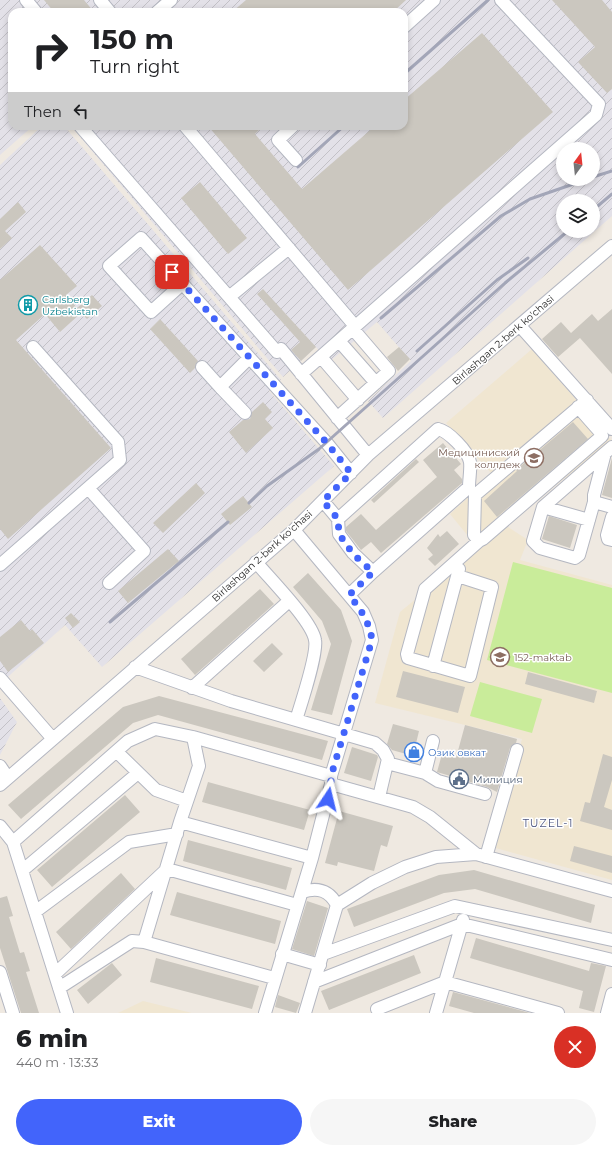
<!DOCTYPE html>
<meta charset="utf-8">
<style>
:root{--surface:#fff;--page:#f6f6f6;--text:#202124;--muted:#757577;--accent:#4264fb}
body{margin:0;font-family:Montserrat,sans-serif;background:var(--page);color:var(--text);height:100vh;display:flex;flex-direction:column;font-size:15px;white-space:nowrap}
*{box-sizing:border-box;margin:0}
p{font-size:13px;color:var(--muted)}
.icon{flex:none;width:22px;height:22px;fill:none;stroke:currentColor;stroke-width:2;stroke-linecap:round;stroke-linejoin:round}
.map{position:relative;height:1013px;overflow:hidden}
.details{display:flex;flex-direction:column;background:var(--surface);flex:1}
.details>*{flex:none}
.top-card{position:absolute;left:8px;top:8px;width:400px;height:122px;border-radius:12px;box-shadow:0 2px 6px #0003;background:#fff;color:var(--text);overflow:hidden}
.needle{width:26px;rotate:15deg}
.fabs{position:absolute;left:556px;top:142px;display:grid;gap:8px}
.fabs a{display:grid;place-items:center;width:44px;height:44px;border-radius:50%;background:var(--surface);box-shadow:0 2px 6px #0003;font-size:20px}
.pin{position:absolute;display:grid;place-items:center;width:34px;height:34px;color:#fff;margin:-17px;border-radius:8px;box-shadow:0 2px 6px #0006}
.me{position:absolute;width:44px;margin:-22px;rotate:10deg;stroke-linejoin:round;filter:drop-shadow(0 0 3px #0008)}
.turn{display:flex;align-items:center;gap:14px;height:84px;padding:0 16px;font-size:18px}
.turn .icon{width:52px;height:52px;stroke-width:2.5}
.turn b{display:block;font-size:28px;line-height:34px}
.then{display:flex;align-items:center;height:38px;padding:0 16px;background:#0003;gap:8px;font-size:15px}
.round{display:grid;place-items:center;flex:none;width:42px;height:42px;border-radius:21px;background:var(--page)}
.headline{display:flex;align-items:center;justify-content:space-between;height:68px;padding:0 16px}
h1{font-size:24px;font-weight:800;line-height:30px}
.cta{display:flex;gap:8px;margin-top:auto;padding:8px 16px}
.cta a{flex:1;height:46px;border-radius:24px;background:var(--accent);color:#fff;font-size:16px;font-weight:800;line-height:46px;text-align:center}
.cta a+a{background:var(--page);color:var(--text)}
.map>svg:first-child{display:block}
</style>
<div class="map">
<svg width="612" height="1013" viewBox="0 0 612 1013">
<defs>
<pattern id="industrial-furrows" width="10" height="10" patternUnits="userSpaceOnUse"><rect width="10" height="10" fill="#e3e1e8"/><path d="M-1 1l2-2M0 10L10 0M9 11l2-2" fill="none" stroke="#c3c1c7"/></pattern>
</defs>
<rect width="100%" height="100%" fill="#efe9e1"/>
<path fill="url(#industrial-furrows)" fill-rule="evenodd" d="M0,0H612V216L383,418L368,401L411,361L377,322L329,362L316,347L283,377L71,126H404V12H12V126H33L0,155ZM563,149H593V179H563ZM563,201H593V231H563Z
M42,126H64L281,380L269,391L334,466L102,667L65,625L0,684V165Z
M0,698L17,722L0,755Z"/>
<path fill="#f0e6d1" d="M532,349L612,441L477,547L450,514L493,475L446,423Z
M505,525L528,540L520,560L612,585V880L492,847L522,739L375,703L400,612Z
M143,1001L192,1013H118Z"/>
<path fill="#c9ec9a" d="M513,562L612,588V693L487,660Z
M480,682L542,699L532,733L470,716Z"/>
<path fill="#cbc7bf" d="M44,0H84L94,12H54Z
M246,0H406L393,12H232Z
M552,0H602L612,12V89L607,93L578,62L595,47Z
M482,33L553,112L348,290L208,126H263L255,134L302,189L375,126H404V100Z
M200,182L247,238L228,254L181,198Z
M18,202L26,212L5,231L12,238L0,249V219Z
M40,245L77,286L66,295L77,308L92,295L102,306L87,319L81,313L60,332L45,314L16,340L111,448L8,539L0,529V280Z
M263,289L316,347L301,361L291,350L300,342L257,294Z
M612,309V374L580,338L558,357L542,339L561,322L571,333L592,314L598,321Z
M160,319L198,361L195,368L190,373L150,329Z
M399,347L410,359L398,371L387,357Z
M263,402L272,412L265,419L273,428L246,453L229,432L243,420L250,419L252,412Z
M573,422L588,439L497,517L484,501L517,471L516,470Z
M443,443L461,464L454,470L462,479V483L381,553L371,542L361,550L346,531V527L361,514L376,530L437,477L423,460Z
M612,458V498L602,495Z
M416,459L419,462L374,503L371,500Z
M196,483L205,493L163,533L153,523Z
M243,496L252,507L230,525L221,514Z
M549,516L577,525L570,548L542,539Z
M447,531L459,544L435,566L428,559L433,555L427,548L438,534L440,537Z
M168,549L179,561L128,603L118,591Z
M308,573L341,610L352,641L332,715L311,710L331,644L322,621L293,587Z
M260,589L274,604L195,675L181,659Z
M71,613L80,622L73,628L65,618Z
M21,620L30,631L32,629L44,643L8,672L0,661V637Z
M272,643L283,654L264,672L253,661Z
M403,671L465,687L458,713L396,697Z
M528,672L597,691L594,703L525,684Z
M159,696L328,741L322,760L158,715L133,723L21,819L8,805L123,707Z
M393,724L419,731L413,756L392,750L387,744Z
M465,725L517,739L516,743L510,748L497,792L487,787L437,772L442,754L456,758Z
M352,747L377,755L378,757L371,781L344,773Z
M603,754L612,757V780L604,807L612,810V830L580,821L585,802L590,803Z
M208,782L310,810L304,830L202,802Z
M125,795L140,812L52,887L37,870Z
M339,811L393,826L387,847L381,845L374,871L338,862L337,866L325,863Z
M188,840L292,868L286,890L183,861Z
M574,846L612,856V873L570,861Z
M474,870L595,905L591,923L475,889L444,893L354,927L347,909L439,875Z
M121,873L135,889L71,949L56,932Z
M177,892L281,921L275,944L170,915Z
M7,896L13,916L9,917L20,953L24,952L30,971L26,972L39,1013H21L0,948V898Z
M307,901L328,908L314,956L292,949Z
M476,938L589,971L591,963L606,966L594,1012L579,1008L583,991L470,958Z
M414,955L421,973L329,1010L321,991Z
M156,958L259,986L252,1009L150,982Z
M112,963L122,975L88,1004L77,990Z
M453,992L530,1013H474L449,1006Z
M278,995L300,1003L296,1013L275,1007Z"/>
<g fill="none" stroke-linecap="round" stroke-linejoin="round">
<g stroke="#b4b7c1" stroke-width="14">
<path id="minor" d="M26,0L36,12
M100,0L110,12
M157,12L171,0
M404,27L434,0
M80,126L277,352L281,349L368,455
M185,126L355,326
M293,126L278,140L296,160
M182,284L151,312L109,266L141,238L326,442L351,473
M229,297L289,248
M520,326L612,429
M339,341L376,383
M321,357L358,400
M202,367L220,387
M301,374L596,115L599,104L501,0
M578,407L600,432L602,436L483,539L479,541L474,535L475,495L587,400
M245,413L220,387L249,358
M337,418L389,371L353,329
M612,447L605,453L594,495V502L612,507
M88,488L144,551L109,583
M323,501L338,519L339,534L353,553L373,572L349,595
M594,502L579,555L575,558L540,548L533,541L543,507L605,453
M543,507L589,520
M612,517L607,535L608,539L612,540
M338,519L438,429C448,431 468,451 470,462C471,469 469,479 469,487L373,572
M294,530L363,612L369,626L372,640L331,776V784L413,807L430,817L476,854
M256,562C270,579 312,621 315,640C318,653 301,704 296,720
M0,565L120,460L118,442L33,347
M458,576L492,587L470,676L408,658L407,654L425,589L479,541
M433,666L459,569
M135,667L231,701L375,743L383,750L388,759L379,797
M0,678L53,739
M192,688L289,601
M117,752L156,790L187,801
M387,763L425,773L438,781L485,794
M0,766L8,778
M425,773L433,741
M0,785L294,530L368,455L612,246
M180,822L312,858
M0,826L13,842L67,1013
M13,842L128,741L155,729L193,737L331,776
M486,857L517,750
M23,870L138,773
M302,892C318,887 329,890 337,905
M35,912L129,842L177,834
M144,942L274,978
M282,954L320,965
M323,954L455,906L612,940
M0,972L13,1013
M55,974L167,869L297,905
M314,982L462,924L612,960
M59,988L132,941L144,942L180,822L199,766L193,737
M377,1009L445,982L558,1013
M265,1013L312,858L331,784
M305,1013L337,905L372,883L405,867L436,857L476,854L612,891
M436,1013L463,920
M607,1013L612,994"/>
</g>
<use href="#minor" stroke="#fff" stroke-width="12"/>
<path stroke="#a3a6b8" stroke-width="3" d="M404,74L488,0
M298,167L344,126
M593,177L612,171
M593,210L612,194
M381,318L501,216L530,199L588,179
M417,351L497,280L528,258
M249,503L267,486L319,449L505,283L568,231
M110,622L228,522"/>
</g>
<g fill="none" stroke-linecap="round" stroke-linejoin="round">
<path stroke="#4264fb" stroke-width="7" stroke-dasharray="0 12.6" d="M172,272L326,442L351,473L323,501L338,519L339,534L353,554L373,572L349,595C361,610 369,621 372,640L331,776V784L328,799"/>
</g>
<defs>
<g id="building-ring" transform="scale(1)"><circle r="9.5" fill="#fff" stroke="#0f9aa8" stroke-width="1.5"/><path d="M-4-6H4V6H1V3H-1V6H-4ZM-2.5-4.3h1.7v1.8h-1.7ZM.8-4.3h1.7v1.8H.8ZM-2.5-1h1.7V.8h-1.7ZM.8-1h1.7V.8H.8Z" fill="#0f9aa8"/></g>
<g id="university-ring" transform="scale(1)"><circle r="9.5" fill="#fff" stroke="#8d6e63" stroke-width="1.5"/><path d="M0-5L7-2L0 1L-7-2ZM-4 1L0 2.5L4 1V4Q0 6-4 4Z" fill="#8d6e63"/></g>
<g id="school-ring" transform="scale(1)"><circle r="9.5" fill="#fff" stroke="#8d6e63" stroke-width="1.5"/><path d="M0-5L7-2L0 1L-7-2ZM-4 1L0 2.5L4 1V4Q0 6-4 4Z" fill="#8d6e63"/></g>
<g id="shop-ring" transform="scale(1)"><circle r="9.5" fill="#fff" stroke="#3f7fe0" stroke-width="1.5"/><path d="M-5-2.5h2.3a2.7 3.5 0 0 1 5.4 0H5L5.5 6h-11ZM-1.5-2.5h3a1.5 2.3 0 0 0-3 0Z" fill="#3f7fe0"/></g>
<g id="civic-ring" transform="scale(1)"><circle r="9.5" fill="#fff" stroke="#5c6f8a" stroke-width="1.5"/><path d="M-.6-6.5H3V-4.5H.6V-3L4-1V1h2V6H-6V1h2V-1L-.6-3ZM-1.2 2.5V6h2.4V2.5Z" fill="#5c6f8a"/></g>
</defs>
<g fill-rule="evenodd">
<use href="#building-ring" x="28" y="305"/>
<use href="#university-ring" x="534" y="458"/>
<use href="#school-ring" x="500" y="657"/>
<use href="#shop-ring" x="414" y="752"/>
<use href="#civic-ring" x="459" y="779"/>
</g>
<g text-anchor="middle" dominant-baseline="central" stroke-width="3" stroke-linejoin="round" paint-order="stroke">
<g font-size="10" fill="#0d838f" stroke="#fff" text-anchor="start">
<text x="42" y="299">Carlsberg<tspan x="42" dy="12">Uzbekistan</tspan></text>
</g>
<g font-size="10" fill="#2e2e2e" stroke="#fff">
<text transform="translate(503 340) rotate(-41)">Birlashgan 2-berk ko'chasi</text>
<text transform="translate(262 556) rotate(-42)">Birlashgan 2-berk ko'chasi</text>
</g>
<g font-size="10" fill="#785e54" stroke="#fff" text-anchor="end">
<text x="520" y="452">Медициниский<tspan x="520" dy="12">коллдеж</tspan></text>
<text x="514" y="657" text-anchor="start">152-maktab</text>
</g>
<g font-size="10" fill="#366cbe" stroke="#fff" text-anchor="start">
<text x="428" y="752">Озик овкат</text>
</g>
<g font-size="10" fill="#4e5e75" stroke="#fff" text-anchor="start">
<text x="473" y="779">Милиция</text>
</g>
<g font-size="11" letter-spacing="1" fill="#4d5680" stroke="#fff">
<text x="548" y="823">TUZEL-1</text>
</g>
</g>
</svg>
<div class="fabs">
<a><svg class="needle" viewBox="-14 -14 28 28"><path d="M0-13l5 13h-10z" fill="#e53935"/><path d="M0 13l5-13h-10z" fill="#757577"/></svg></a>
<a><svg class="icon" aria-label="layers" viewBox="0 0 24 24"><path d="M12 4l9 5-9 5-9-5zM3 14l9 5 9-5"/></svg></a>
</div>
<div class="pin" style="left:172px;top:272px;background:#d93025"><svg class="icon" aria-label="arrive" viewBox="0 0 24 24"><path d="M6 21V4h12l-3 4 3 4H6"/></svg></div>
<svg class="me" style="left:328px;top:799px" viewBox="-20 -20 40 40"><path d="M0-17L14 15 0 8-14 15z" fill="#4264fb" stroke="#fff" stroke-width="4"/></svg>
<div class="top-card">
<div class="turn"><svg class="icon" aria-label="right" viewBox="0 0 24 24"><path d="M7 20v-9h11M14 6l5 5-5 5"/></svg><div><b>150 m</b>Turn right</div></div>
<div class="then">Then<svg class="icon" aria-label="left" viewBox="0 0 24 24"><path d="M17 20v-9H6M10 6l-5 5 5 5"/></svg></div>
</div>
</div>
<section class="details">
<div class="headline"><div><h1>6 min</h1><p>440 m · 13:33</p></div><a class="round" style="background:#d93025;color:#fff"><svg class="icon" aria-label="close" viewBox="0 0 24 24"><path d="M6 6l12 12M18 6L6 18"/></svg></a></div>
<div class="cta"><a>Exit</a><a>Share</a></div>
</section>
